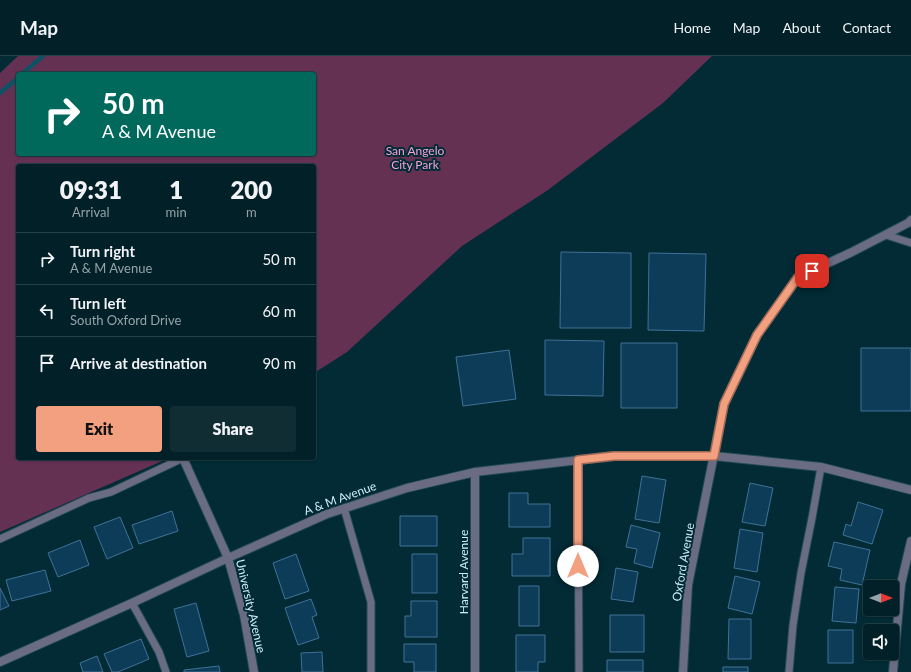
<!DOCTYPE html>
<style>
:root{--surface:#022028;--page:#102d34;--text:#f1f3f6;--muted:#96a3a8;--line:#233e45;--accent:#f3a081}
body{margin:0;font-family:Lato,sans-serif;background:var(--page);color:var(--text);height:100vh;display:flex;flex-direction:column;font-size:15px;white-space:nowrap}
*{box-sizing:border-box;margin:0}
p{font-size:13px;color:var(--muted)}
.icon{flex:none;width:22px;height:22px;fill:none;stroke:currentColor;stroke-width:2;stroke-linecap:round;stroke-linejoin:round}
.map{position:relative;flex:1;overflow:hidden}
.drawer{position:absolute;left:16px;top:108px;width:300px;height:296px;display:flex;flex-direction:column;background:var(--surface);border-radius:4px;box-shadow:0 1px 3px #0004,0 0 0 1px var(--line)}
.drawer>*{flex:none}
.guide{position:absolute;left:16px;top:16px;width:300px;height:84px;border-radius:4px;box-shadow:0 1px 3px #0004,0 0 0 1px var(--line);background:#00695c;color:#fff;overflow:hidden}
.needle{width:26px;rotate:90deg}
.controls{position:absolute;left:863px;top:524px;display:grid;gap:8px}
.controls a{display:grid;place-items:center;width:36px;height:36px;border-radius:4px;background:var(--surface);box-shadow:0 1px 3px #0004,0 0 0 1px var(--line);font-size:20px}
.pin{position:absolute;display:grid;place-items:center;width:34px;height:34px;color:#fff;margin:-17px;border-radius:8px;box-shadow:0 2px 6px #0006}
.me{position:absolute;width:44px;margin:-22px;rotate:0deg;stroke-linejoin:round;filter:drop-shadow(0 0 3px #0008)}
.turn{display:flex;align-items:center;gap:14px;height:84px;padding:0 20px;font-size:18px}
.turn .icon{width:52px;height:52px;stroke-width:2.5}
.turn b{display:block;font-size:28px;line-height:34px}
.eta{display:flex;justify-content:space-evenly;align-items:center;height:68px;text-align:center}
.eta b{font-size:24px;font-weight:800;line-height:28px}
.primary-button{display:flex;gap:8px;margin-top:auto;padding:8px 20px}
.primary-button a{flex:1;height:46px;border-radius:4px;background:var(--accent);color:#111;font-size:16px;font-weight:800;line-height:46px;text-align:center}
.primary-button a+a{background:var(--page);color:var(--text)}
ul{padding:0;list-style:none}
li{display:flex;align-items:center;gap:12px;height:52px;padding:0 20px;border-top:1px solid var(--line)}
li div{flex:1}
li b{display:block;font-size:15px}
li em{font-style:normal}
header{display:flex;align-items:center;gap:24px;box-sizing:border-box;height:56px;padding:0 20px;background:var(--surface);border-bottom:1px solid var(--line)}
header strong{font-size:19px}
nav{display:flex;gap:22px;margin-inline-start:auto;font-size:14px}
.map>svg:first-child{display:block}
</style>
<header>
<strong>Map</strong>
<nav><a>Home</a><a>Map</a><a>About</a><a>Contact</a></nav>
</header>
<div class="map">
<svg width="911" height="616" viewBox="0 0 911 616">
<rect width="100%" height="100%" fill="#022b36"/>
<path fill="#643153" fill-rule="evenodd" d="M18,0H712L663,47L548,134L462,190L347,296L314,317V110H18V402H169L0,476V17ZM18,18H314V98H18Z"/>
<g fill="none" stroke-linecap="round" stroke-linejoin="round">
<path stroke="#0d5264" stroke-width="4.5" d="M22,18L43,0
M0,37L18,22"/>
</g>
<path fill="#0d3c58" stroke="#407296" d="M561,196L631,197V272H560Z
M649,197L706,198L704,275L648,274Z
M545,284L604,285L603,340L545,339Z
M621,287H677V352H621Z
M861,292H911V355H861Z
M509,294L516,343L463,350L456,301Z
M642,420L666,424L659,467L635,463Z
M750,427L773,432L765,470L742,466Z
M509,437H528V448H550V471H509Z
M858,446L883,454L872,488L843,479L846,468L851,470Z
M172,455L178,475L139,488L132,469Z
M400,460H437V490H400Z
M120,461L133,492L107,503L94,471Z
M631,469L660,477L652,512L634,507L637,493L626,491Z
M740,473L763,477L757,516L734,512Z
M523,482H550V520H512V498H523Z
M80,484L89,509L58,521L48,497Z
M834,486L870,494L862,529L840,524L842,513L828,510Z
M296,498L309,535L285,543L273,507Z
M412,498H437V537H412Z
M616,512L638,516L633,546L611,543Z
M45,514L51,535L12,545L6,524Z
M735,520L760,526L752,558L728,552Z
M519,530H539V570H519Z
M835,531L859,533L856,567L832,565Z
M0,532L9,550L0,554Z
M311,543L317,559L312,561L319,582L298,589L285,552Z
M411,545H437V581H405V560H411Z
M196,547L209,595L187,601L174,553Z
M610,559H644V596H610Z
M729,563H751V603H728Z
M828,574H853V607H828Z
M516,579H545V606H538V616H516Z
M141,583L149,603L118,616H112L104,598Z
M404,588H436V616H414V606H404Z
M322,596L323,616H302L301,597Z
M97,600L103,616H83L80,607Z
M607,604H643V616H607Z
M219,610L220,616H184V614Z
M723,611H748V616H723Z"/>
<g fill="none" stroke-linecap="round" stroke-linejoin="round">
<g stroke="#224a55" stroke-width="9">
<path id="service" d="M886,179L911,187
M578,404L579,616
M344,452L371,546V616
M0,483L89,442L111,436L183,402
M132,547L159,596L166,616
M789,616L793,569L801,517L812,462L821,411"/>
</g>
<g stroke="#224a55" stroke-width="10">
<path id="minor" d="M183,402L228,502L244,559L254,616
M475,416V616
M0,606L132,547L228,502L327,458L407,432L475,416L614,400H714L821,411L911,434
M683,616L688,529L724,348L757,279L798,221L852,196L908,167L911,164
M893,616L901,528L911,485"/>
</g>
<use href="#service" stroke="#6a6c83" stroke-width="7"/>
<use href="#minor" stroke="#6a6c83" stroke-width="8"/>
</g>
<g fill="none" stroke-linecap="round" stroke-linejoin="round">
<g stroke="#9e6854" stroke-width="10">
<path id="route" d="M578,510V404L614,400H714L724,348L757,279L798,221L812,215"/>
</g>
<use href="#route" stroke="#f3a081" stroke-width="7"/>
</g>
<g text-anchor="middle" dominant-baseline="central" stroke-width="4" stroke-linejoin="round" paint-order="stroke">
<g font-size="12" fill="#f4a2d7" stroke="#022b36">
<text x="415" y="94">San Angelo<tspan x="415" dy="14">City Park</tspan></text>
</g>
<g font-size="12" fill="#cceefa" stroke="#022b36">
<text transform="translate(340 442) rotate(-20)">A &amp; M Avenue</text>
<text transform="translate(683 506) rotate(-80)">Oxford Avenue</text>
<text transform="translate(463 516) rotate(-90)">Harvard Avenue</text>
<text transform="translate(251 550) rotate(77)">University Avenue</text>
</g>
</g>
</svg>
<div class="controls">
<a><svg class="needle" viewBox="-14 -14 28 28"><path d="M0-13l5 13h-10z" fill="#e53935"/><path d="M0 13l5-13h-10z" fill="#96a3a8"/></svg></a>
<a><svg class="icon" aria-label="sound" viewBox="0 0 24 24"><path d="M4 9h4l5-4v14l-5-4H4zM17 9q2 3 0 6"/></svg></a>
</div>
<div class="pin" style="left:812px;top:215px;background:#d93025"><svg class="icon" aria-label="arrive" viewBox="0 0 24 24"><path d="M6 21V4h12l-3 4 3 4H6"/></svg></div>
<svg class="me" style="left:578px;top:510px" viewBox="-20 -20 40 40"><circle r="19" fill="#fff"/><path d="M0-13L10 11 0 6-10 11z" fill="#f3a081"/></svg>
<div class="guide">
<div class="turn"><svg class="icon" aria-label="right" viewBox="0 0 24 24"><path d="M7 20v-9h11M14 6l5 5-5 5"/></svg><div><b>50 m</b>A &amp; M Avenue</div></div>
</div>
<section class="drawer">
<div class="eta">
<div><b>09:31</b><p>Arrival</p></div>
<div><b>1</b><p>min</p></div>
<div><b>200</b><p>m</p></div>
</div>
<ul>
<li><svg class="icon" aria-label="right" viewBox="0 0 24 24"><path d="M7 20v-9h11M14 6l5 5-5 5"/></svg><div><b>Turn right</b><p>A &amp; M Avenue</p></div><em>50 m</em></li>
<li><svg class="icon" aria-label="left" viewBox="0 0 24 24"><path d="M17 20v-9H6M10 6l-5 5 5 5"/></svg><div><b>Turn left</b><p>South Oxford Drive</p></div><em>60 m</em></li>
<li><svg class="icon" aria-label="arrive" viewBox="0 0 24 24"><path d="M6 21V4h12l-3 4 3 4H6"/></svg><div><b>Arrive at destination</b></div><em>90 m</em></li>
</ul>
<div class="primary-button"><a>Exit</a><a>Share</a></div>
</section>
</div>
